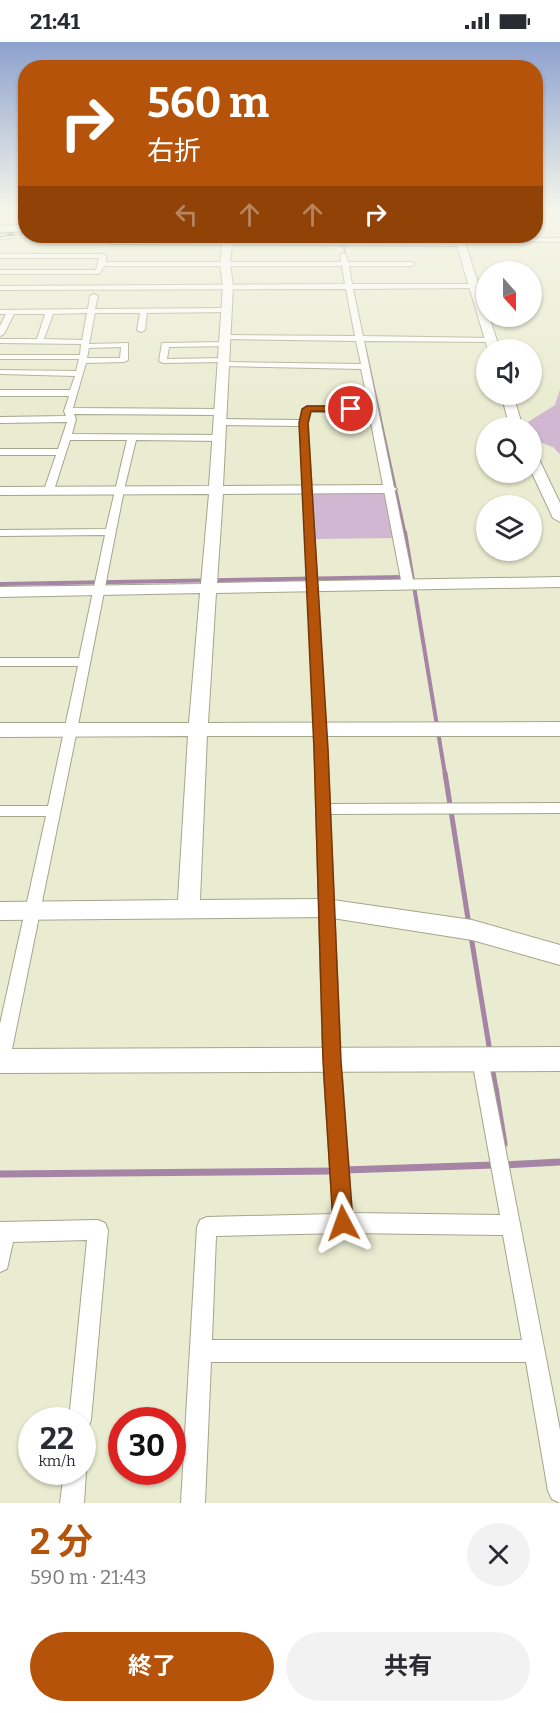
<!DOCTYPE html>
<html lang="ja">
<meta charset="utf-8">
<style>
:root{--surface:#fff;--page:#f2f2f3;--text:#2b2b33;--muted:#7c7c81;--accent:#b45309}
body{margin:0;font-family:Bitter,"Noto Sans JP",serif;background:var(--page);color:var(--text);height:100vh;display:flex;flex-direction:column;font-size:22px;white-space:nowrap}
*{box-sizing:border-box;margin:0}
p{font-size:20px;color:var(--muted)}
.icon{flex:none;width:33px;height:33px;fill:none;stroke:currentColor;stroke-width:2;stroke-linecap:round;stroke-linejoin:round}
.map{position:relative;height:1461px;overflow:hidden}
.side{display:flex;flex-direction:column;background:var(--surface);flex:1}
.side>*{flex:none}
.banner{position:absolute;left:18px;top:18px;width:525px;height:183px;border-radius:24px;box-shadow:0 2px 4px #0004;background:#b45309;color:#fff;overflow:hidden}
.needle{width:39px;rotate:159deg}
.fabs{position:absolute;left:476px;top:219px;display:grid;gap:12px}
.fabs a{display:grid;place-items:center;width:66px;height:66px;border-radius:50%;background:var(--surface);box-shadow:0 2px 4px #0004;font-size:30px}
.speed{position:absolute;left:18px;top:1365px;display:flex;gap:12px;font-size:30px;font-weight:700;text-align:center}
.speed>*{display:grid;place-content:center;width:78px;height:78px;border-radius:50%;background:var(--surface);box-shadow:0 2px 4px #0004;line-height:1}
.speed small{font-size:15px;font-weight:400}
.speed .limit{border:9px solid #d22;background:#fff;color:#111}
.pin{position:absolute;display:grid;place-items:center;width:51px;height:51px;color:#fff;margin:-26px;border:3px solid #fff;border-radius:50%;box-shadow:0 2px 6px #0007}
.me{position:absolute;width:66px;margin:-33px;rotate:356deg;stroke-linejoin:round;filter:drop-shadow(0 0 4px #0008)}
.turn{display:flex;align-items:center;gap:21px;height:126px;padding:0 30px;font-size:27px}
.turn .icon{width:78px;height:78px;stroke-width:2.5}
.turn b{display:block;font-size:42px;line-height:51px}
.lanes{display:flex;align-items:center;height:57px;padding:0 30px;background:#0003;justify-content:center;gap:30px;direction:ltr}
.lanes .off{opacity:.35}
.round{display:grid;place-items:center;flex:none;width:63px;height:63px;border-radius:32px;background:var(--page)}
.overview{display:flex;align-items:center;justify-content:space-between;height:102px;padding:0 30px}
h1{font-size:36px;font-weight:700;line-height:45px;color:var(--accent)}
.action{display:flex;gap:12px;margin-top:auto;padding:12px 30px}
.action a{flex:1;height:69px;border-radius:36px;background:var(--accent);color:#fff;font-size:24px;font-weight:700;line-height:69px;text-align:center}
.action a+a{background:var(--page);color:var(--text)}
.status{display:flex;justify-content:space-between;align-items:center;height:42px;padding:0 30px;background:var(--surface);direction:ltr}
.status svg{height:16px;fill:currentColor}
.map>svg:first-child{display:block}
</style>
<div class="status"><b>21:41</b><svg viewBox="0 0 49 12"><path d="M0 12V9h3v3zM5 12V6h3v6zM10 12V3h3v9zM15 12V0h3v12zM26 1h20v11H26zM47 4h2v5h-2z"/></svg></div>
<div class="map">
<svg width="560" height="1461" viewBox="0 0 560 1461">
<rect width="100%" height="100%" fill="#e9ecd0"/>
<path fill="#d1b7d2" d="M560,347V412L553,405L531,397V386L528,380L555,363Z
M317,451H382L387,454L394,496L316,497L313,453Z"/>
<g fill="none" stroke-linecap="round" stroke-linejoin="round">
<path stroke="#a684a6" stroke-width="2" d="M342,194L346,217
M363,301L366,308"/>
<path stroke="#a684a6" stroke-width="3" d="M365,306L405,491"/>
<path stroke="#a684a6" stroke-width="4" d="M405,490L445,732
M0,542L405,535"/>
<path stroke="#a684a6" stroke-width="5" d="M445,731L469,883
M471,894L490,1010
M492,1024L496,1048"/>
<path stroke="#a684a6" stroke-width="7" d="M495,1046L504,1102
M503,1123L560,1120
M344,1128L494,1123
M0,1132L335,1129"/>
<g stroke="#a4a68c" stroke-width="2">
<path id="street" d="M0,167H24L0,171Z
M26,193L36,194L0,197L2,194Z
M460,195L560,196V200L458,198Z
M111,199L461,200L464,202L461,204L109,202Z
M343,211L346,213L348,220H412L415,222L412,224H349L352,242H474L478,244L474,246L353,247L363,294L491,296L495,298L491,300L364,299L414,543L412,545L408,546L402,543L369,370H311L308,381L330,762L560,761V771L330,772L341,1019L352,1171L500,1173L472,1018L475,1012L481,1010L487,1012L560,1388V1461L552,1457L548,1449L526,1320H211L205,1461H181L197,1185L200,1178L207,1175L333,1172L323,1019L314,687L300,384L221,383L217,380L221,377L300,378L303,367L307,364H369L361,327L224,324H221V320L163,321L159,319L162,301L225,300L229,302L228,304L169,305L167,317L224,316H227V320L361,322L356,299L225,297L221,295L225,293L355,294L346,247L0,248V244L345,242L342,224H105L99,232H0V228H96L99,216H0V212H103L106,214V220H341L340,213ZM343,1191L503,1193L522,1298H212L216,1194Z
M94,252L98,254L95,267L227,266L231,268L227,270L147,271L145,288L141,290L137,288L140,271H95L89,302L128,301V318L124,320L86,321L73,366L222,367L226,370L222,373L74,372L76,377L72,392L220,393L225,396L220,399L136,398L124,448L77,688L9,1022L6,1028L0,1030V982L46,774H0V764H48L78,624H0V616H79L105,493L0,494V488L106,487L127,398H70L54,448L49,451L44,448L56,413H0V407H58L67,380L0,381V375L66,374L64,369L69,354H0V348H70L75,334L0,332V328L76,329L79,317H0V313H80L81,302L0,301V297H37L45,272H14L4,292L0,294V284L6,272H0V268L88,267L90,254ZM87,271L82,298L44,297L53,272ZM121,305L120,316H87L89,306Z
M98,1178L105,1181L108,1188L91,1378L88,1386L82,1388V1378H69L87,1198L13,1200L7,1227L0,1230V1180Z
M82,1422L86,1430L84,1461H60L64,1430H82Z"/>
</g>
<g stroke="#a4a68c" stroke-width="2">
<path id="secondary" d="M26,183V189L0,190V184Z
M223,194H233L230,222L233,244L223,444L390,443L397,447L390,451L223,452L217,541L560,535V545L216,551L208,681L560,680V694H207L200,858L326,857L472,878L560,903V923L472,898L326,875L0,878V860L178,858L188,694L0,695V681H189L200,551L0,555V545L201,542L209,452L0,453V445L209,444L223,244L220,222Z
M454,194H463L486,266V274H489L500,308H488Z
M501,352H513L523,386H510Z
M531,411L538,415L560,461V480L553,476L531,429Z
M560,1005V1029L0,1031V1007Z"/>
</g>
<use href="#street" fill="#fff" fill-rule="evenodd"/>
<use href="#secondary" fill="#fff" fill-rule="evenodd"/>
<g stroke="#494a3e" stroke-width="4">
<path id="rail" d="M0,193L26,191"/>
</g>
<use href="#rail" stroke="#e9ecd0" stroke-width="2" stroke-dasharray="7" stroke-linecap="butt"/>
</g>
<linearGradient id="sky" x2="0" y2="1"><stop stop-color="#8da1ce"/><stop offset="0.45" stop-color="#f5f6ea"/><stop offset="1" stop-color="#f5f6ea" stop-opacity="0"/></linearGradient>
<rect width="560" height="371" fill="url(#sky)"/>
<path fill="#b45309" stroke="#753606" stroke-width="1.5" d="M307,364H351L356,367L351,370L311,369L308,381L328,707L341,1019L353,1181L350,1188L343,1191L336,1188L333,1181L323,1019L314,707L299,381L302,367Z"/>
</svg>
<div class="fabs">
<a><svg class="needle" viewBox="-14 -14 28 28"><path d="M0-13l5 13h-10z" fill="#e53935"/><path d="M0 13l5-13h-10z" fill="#7c7c81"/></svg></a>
<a><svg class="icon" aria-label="sound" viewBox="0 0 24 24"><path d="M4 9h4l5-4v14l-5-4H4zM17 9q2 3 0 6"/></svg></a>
<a><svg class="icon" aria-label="search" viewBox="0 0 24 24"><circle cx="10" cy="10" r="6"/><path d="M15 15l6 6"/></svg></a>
<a><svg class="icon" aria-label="layers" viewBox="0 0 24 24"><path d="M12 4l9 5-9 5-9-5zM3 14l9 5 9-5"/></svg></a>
</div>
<div class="speed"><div>22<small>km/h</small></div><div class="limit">30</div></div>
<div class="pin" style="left:351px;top:367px;background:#d93025"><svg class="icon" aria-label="arrive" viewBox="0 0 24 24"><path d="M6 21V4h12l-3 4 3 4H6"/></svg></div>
<svg class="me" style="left:343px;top:1181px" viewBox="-20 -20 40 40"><path d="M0-17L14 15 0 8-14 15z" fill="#b45309" stroke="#fff" stroke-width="4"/></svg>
<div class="banner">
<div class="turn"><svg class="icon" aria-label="right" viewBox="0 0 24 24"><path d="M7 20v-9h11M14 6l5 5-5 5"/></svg><div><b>560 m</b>右折</div></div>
<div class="lanes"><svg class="icon off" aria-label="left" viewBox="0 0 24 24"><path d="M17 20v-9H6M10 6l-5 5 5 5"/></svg><svg class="icon off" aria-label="ahead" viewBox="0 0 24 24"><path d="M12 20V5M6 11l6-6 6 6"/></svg><svg class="icon off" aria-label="ahead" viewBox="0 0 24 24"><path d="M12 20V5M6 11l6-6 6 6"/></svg><svg class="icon" aria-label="right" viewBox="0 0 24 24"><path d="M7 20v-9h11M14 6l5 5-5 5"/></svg></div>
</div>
</div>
<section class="side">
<div class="overview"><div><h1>2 分</h1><p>590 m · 21:43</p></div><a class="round"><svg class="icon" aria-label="close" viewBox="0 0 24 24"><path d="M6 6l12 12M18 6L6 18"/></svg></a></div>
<div class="action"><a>終了</a><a>共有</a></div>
</section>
